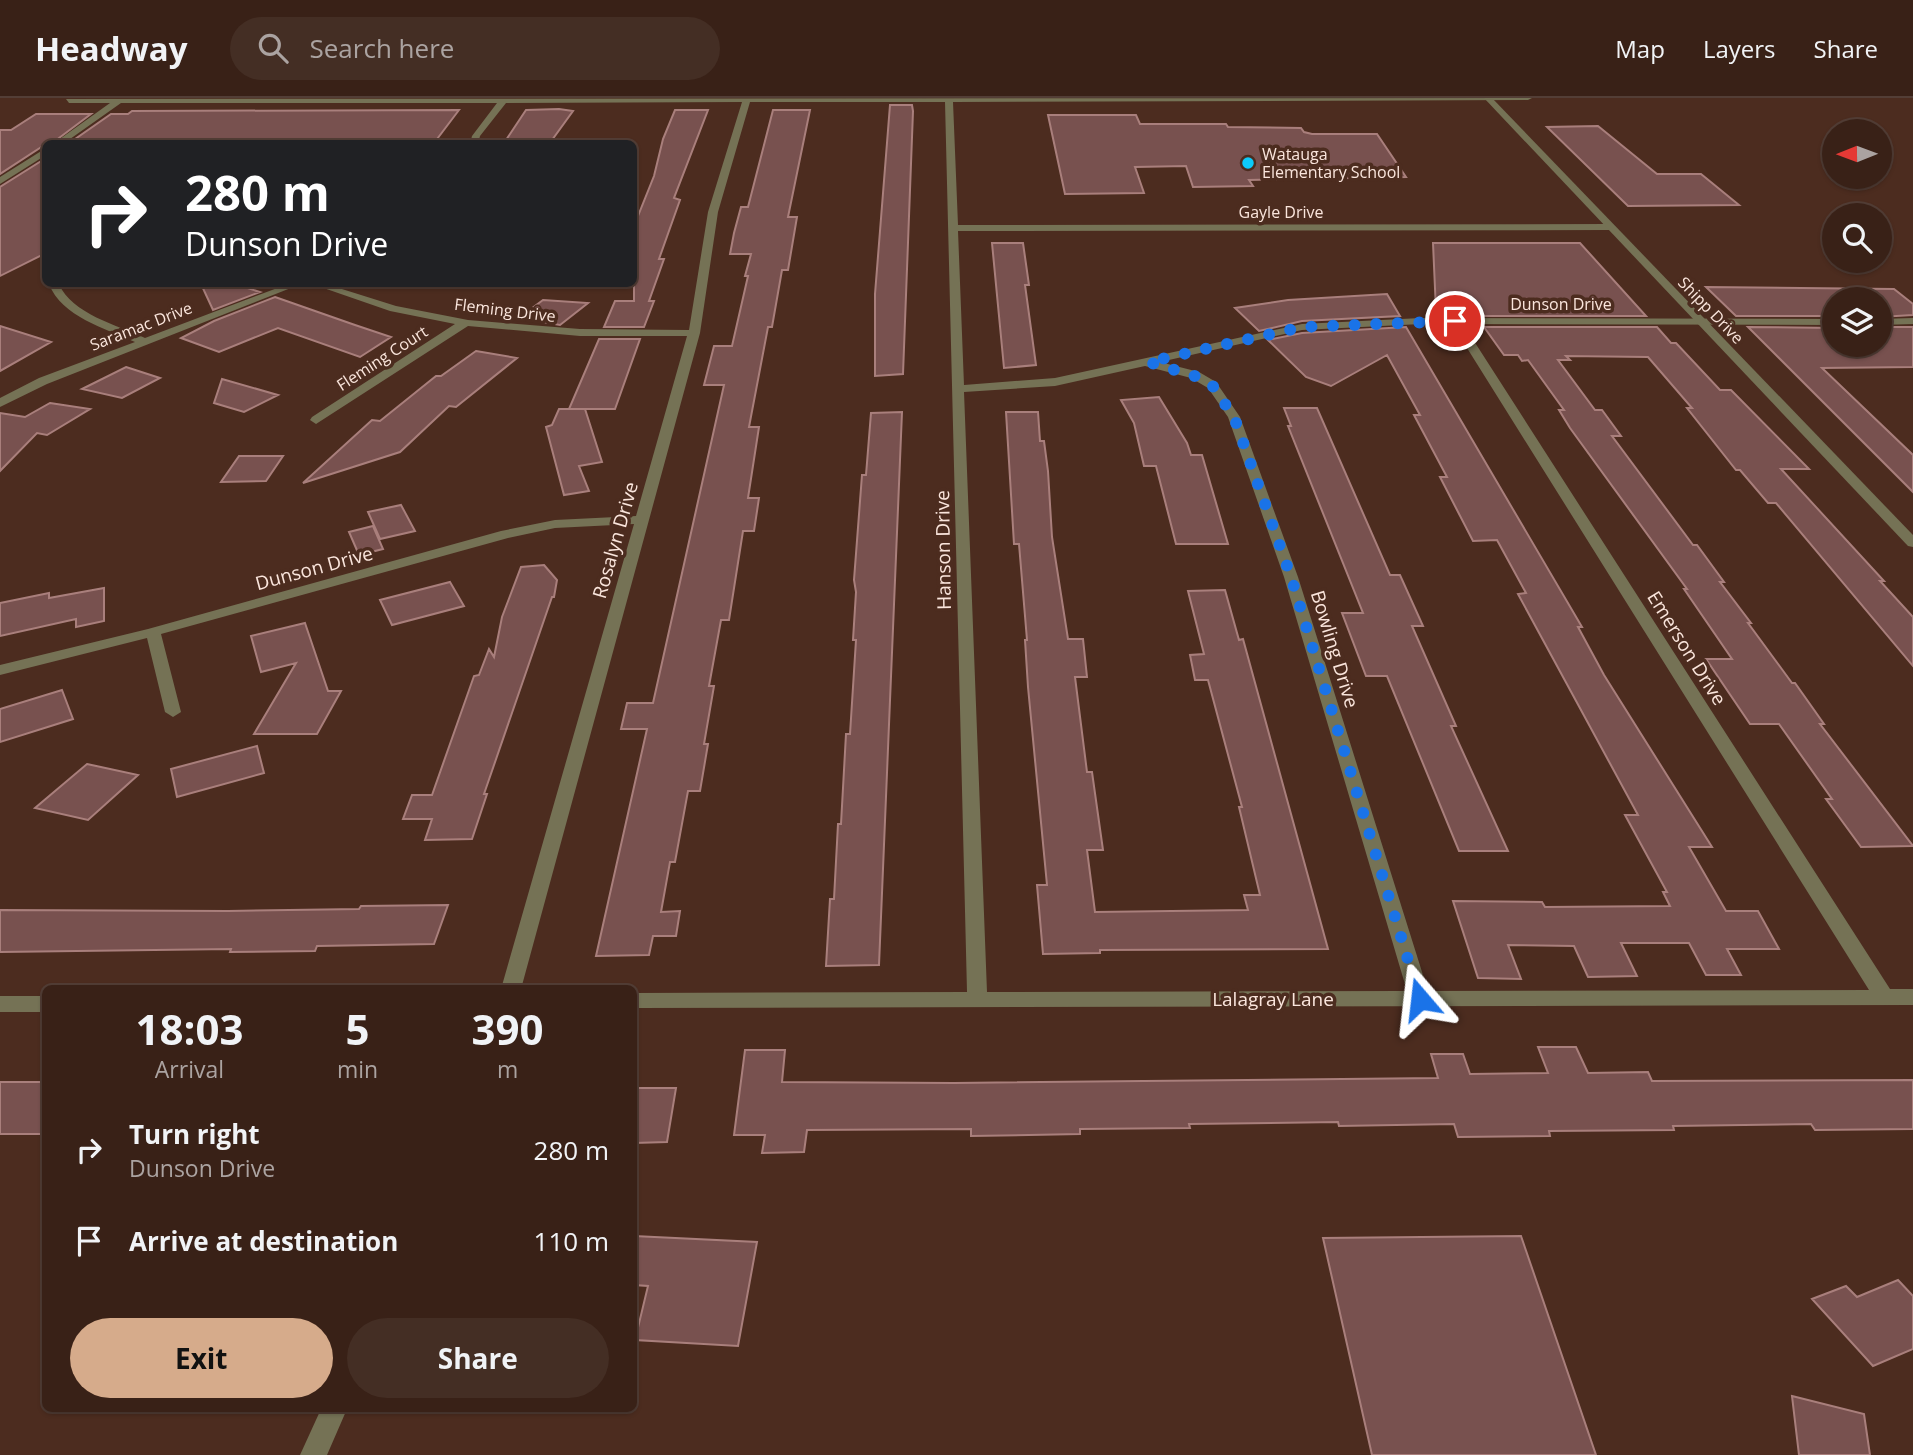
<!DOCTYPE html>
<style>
:root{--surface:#392117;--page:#442e24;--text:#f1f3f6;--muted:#aba3a1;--line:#533e36;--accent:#d6ab8b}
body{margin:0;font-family:"Open Sans",sans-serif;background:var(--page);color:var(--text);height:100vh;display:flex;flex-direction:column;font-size:26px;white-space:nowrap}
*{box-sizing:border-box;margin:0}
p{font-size:23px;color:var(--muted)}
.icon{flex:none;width:38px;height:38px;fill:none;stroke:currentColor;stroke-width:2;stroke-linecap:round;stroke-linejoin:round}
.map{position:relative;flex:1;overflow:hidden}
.sheet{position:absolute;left:42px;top:887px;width:595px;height:427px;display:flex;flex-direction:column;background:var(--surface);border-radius:10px;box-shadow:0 2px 5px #0004,0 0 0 2px var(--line)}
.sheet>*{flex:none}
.guide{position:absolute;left:42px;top:42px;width:595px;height:147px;border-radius:10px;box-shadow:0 2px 5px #0004,0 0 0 2px var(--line);background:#202124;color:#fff;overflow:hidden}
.needle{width:46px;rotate:269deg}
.tools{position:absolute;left:1822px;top:21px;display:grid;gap:14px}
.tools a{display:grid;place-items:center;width:70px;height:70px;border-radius:50%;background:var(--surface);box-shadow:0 2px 5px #0004,0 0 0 2px var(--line);font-size:35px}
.pin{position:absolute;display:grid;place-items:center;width:60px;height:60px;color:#fff;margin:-30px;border:4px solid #fff;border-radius:50%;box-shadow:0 2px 7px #0007}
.me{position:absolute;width:77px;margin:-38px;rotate:343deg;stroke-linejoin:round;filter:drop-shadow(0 0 5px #0008)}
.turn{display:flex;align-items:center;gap:24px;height:147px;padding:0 28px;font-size:32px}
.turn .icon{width:91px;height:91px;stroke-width:2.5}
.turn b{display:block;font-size:49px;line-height:60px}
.eta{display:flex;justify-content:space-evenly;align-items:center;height:119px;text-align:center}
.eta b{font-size:42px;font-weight:700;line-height:49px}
.action{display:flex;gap:14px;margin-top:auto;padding:14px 28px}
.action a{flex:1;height:80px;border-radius:42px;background:var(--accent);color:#111;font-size:28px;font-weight:700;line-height:80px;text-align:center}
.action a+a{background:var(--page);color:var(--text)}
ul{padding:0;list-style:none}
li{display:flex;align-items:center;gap:21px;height:91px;padding:0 28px}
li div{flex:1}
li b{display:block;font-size:26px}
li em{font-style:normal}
header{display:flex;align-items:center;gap:42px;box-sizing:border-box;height:98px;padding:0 35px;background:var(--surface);border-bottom:2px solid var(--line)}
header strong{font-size:33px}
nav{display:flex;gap:38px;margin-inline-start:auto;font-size:24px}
.search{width:490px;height:63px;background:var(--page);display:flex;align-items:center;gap:18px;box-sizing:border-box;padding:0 24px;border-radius:38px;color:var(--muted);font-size:26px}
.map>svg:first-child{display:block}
</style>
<header>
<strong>Headway</strong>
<div class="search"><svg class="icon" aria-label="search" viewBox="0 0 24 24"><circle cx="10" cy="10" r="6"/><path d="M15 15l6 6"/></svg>Search here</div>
<nav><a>Map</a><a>Layers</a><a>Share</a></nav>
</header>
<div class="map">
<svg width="1913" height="1357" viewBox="0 0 1913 1357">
<rect width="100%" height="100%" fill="#4c2c1f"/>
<path fill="#78514f" stroke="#a97f7c" stroke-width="2" d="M890,7H912L913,13L903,276L875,278V196Z
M459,12L434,45L68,46L111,16H128L132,13Z
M526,12L559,11L573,13L552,42H540L537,45H504Z
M675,12H708L674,100L680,102L659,161H664L649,203H654L644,229H604L615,203H634V128L654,78L663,41Z
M773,12H810L788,119H797L788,172H782L772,229H768L749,329H759L748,400H759L754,433H743L729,522H721L709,588H714L704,646H708L700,693H688L675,764H670L661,814L680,813L676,838H653L649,857L596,858L647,631H621L627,605H653L724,287H704L714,248H732L748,178H745L751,156H730L734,135L741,109H748Z
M36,16H91L51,46H46L0,76V32H11Z
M1048,17H1136L1140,26H1226L1228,29L1301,30L1304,34L1312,36H1377L1406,79L1249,82L1253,88L1193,89L1186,68L1135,69L1144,95L1065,96Z
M1598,28L1657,76H1701L1739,107L1628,108L1547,29Z
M46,60V155L0,178V89Z
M992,145H1023L1029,187H1025L1036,267L1004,270Z
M1433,145H1580L1646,218H1477L1473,213H1436Z
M201,186H235L260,194L213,212Z
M1706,189L1894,191L1913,206V217L1880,219V201H1834V218H1736Z
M1387,196L1400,218L1302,223L1259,233L1235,210L1288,202Z
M275,199L355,227L391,239L360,259L278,230L219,254L181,240L214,223Z
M543,202L588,205L560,227L519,220Z
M0,228L51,244L0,273Z
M1406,229L1582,529H1578L1604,577L1712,749H1689L1726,813H1758L1779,851H1727L1741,877H1706L1689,845H1621L1637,878L1588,879L1574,848L1508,847L1521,881L1478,880L1453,803L1542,804L1545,809L1670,808L1663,794H1667L1625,717H1638L1518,496L1526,495L1497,442L1473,443L1440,379H1447L1414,317H1420L1387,257L1331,288L1306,279L1268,242L1302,235Z
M1484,229H1657L1671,245H1676L1720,292H1731L1809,371H1781L1884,483H1880L1913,519V568L1776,405H1768L1740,372H1736L1687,310H1692L1648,259L1566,258L1570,262H1558L1595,312H1602L1621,338H1612L1693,447H1697L1724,484H1720L1751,525H1748L1792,585H1795L1824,626H1820L1913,748L1861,749L1826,701H1832L1779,626H1750L1706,561H1732L1684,491H1687L1570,330L1559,312H1564L1528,262L1522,263L1518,257H1504Z
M1748,229L1834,230V247H1880V229H1913V269L1822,270L1913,357V394Z
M599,241H640L615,311H569Z
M476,253L517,260L456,309L449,308L400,354L303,385L372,322L380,323L436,278H441Z
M126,269L160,280L122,300L82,291Z
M222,281L278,297L244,314L214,305Z
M1159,299L1187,345L1191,357H1202L1228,446H1176L1156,368H1144L1134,325L1121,302Z
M50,305L90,311L47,337L37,335L0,373V315L25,319Z
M1284,310H1317L1390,477H1400L1423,528H1412L1456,628H1451L1508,753H1459L1387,578H1366L1342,515H1363L1288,328H1291Z
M559,311H585L602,364L579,368L589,393L564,397L546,329L552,327Z
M902,314L879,867L826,868L830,801H834L838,726H841L846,636H850L856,542H853L856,494L854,482L862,377H866L871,315Z
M1006,314H1038L1040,343H1044L1048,373L1052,439L1068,541H1083L1087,579H1075L1087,674H1092L1103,752H1087L1095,814L1248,812L1244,797H1260L1239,709H1242L1208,582H1195L1190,557L1204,556L1188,493L1225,492L1239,542L1243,541L1328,851L1100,852V855L1043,856L1037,787H1047L1028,589L1025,542H1027L1019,446H1014Z
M239,358H283L266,383L221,384Z
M401,407L415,433L380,441L368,414Z
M373,428L383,451L359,457L349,434Z
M544,467L557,482L554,499H552L484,696H487L472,741L425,742L432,721H403L412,697H432L474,578L479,577L489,551L494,559L502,519L521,469Z
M450,484L464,508L392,527L380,502Z
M104,490V523L76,529V521L0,538V505L49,495V500Z
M305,525L328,593H341L317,636H254L296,565L261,574L251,538Z
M62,592L73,621L0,644V611Z
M257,648L264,675L177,699L171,671Z
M87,666L138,677L88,722L35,710Z
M448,807L434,846L317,848L315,853L230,854L231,851L0,854V812L228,813L359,811L361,808Z
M1538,949H1576L1588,975L1648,974L1652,983L1913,982V1031L1815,1032L1811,1026L1673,1028L1674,1032L1549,1033L1550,1038L1458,1039L1454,1026L1339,1028L1338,1024L1189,1026L1190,1030L1080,1031V1036L971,1038V1031L807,1032L804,1054L762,1055L765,1037H734L745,952H785L782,984L954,985L1438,980L1431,956H1463L1470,976L1548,975Z
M0,984H46V1036H0Z
M634,990H676L667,1044L634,1045Z
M634,1138L757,1144L738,1248L635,1242L648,1188L634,1187Z
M1521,1138L1596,1357H1372L1323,1140Z
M1898,1182L1913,1198V1251L1873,1268L1812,1201L1846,1188L1857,1199Z
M1792,1298L1864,1316L1870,1357H1799Z"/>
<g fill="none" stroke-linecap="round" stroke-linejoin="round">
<path fill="#757255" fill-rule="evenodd" d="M1532,0L1528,2L953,4L958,127L1609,126L1614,129L1609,132L958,133L964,287L1055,280L1302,226L1421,220L1834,221V227L1463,226L1890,891H1913V907L634,910V895L967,894L945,4H750L718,114L700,235L521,891H501L634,426L555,430L508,440L161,536L181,614L173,619L165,614L147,540L0,577V567L148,531L501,433L555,422L636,418L687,238H580L468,228L316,326L310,322L312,319L455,226L390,213L312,186H326L396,208L468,222L580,231L689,232L708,114L742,4L506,5L480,38L478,46H470L472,38L497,5H121L63,46H53L110,5H69L66,1ZM1421,226H1452L1869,892L1428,893L1298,479L1240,319L1216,284L1199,274L1160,264L1302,232ZM1145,268L1191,280L1208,290L1228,319L1284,479L1407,893L987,894L964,294L1055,288Z
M46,50V57L0,86V79Z
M49,186H59C72,216 117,227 145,240L288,186H301L47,286L0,309V300L39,280L135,244C105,230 62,219 49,186Z
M1913,220V226L1880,227V221Z
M0,898H46V914H0Z
M321,1311H347L327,1357H300Z"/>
<path fill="#757255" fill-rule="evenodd" d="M1484,0H1492L1913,437V449L1908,448Z"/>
</g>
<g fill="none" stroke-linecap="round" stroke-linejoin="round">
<path stroke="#1a73e8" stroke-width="12" stroke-dasharray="0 21.6" d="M1420,901L1291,479L1234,319L1212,287L1195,278L1148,264L1302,229L1455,223"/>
</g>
<circle fill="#0ccafa" stroke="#4c2c1f" stroke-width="2.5" cx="1248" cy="65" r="7"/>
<g text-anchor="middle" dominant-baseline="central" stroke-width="7" stroke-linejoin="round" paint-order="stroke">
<g font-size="16" fill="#fae5dc" stroke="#4c2c1f" text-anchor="start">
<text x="1262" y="56">Watauga<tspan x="1262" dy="18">Elementary School</tspan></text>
</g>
<g font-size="16" fill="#fae5dc" stroke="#4c2c1f">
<text x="1281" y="114">Gayle Drive</text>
<text x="1561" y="206">Dunson Drive</text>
<text transform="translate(505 212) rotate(7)">Fleming Drive</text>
<text transform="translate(1711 212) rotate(46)">Shipp Drive</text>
<text transform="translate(141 228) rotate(-21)">Saramac Drive</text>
<text transform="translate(382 260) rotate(-33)">Fleming Court</text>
</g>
<g font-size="19" fill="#fae5dc" stroke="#4c2c1f">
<text transform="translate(615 442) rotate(-74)">Rosalyn Drive</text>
<text transform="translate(943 452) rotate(-91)">Hanson Drive</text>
<text transform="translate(314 470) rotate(-15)">Dunson Drive</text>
<text transform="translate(1687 550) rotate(58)">Emerson Drive</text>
<text transform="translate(1335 551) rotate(73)">Bowling Drive</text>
<text x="1273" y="901">Lalagray Lane</text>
</g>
</g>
</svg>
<div class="tools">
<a><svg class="needle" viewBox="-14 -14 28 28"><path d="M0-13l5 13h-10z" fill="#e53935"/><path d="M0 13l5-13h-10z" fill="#aba3a1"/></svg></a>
<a><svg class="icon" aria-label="search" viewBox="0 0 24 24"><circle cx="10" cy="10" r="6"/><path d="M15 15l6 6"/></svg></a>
<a><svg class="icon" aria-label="layers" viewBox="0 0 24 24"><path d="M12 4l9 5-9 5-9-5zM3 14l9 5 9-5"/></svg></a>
</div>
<div class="pin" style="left:1455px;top:223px;background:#d93025"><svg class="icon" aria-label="arrive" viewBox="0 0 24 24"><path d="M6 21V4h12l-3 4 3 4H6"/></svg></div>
<svg class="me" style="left:1420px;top:901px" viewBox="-20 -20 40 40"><path d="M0-17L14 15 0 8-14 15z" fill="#1a73e8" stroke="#fff" stroke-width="4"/></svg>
<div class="guide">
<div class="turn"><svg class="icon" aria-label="right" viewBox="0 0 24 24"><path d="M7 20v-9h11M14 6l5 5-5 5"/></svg><div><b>280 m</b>Dunson Drive</div></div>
</div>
<section class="sheet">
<div class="eta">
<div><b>18:03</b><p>Arrival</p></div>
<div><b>5</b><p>min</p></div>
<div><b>390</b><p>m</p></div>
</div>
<ul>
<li><svg class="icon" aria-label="right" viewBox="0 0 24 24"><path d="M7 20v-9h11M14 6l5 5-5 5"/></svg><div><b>Turn right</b><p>Dunson Drive</p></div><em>280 m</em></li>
<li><svg class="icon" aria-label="arrive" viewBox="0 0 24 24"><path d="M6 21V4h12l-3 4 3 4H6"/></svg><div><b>Arrive at destination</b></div><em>110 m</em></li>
</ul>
<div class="action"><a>Exit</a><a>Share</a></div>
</section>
</div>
